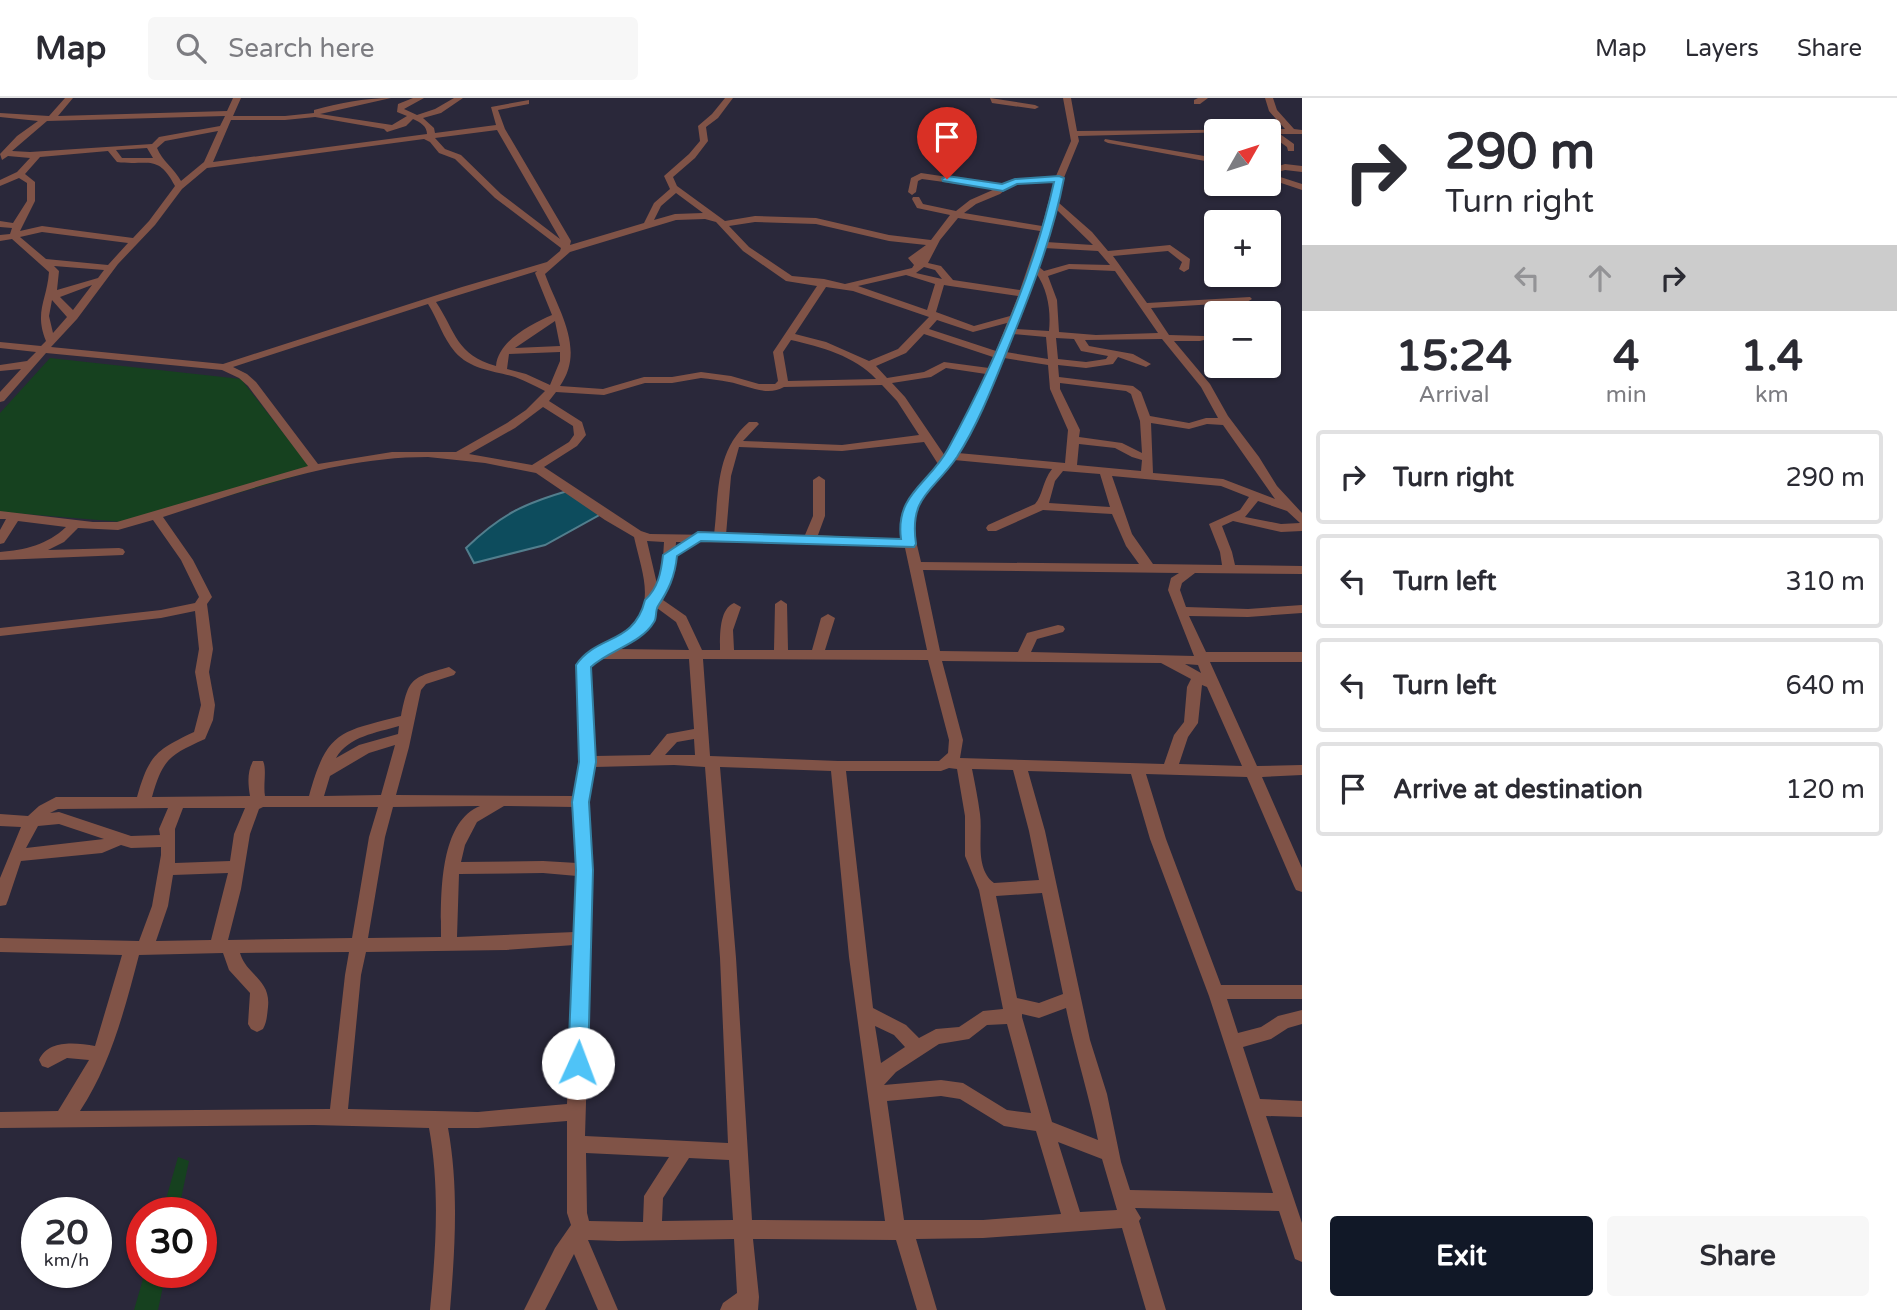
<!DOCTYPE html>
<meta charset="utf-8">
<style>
:root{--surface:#fff;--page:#f7f7f7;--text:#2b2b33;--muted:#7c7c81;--line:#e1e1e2;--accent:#111827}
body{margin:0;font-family:"Varela Round",sans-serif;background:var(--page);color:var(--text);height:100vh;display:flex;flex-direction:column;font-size:26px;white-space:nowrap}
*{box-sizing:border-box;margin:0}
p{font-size:23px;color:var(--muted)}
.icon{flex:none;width:38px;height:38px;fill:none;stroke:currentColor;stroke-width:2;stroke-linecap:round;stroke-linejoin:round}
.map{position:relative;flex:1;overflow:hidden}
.side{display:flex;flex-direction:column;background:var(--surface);width:595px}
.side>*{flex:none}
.top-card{background:#fff;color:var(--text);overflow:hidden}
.needle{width:46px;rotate:51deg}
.controls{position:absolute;left:1204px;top:21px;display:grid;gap:14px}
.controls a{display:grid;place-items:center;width:77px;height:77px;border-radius:7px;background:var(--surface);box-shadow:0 2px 5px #0004;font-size:35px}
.speed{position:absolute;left:21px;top:1099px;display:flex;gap:14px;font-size:35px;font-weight:700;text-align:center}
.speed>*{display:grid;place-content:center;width:91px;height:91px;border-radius:50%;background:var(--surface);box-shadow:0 2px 5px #0004;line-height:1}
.speed small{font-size:18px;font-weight:400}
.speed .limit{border:10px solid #d22;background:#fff;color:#111}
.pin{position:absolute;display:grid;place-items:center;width:60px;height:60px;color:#fff;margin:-72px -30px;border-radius:50% 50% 50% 0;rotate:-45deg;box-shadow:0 0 7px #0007}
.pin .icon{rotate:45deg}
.me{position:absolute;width:77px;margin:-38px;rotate:2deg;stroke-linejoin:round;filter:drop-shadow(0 0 5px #0008)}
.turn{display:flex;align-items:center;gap:24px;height:147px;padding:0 28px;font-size:32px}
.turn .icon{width:91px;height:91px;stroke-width:2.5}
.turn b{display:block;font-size:49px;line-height:60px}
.lanes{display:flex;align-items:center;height:66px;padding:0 28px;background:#0003;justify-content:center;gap:35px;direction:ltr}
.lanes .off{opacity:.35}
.eta{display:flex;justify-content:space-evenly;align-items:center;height:119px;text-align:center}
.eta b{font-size:42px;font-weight:700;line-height:49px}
.action{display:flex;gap:14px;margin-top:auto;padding:14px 28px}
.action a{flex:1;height:80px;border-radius:7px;background:var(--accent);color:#fff;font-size:28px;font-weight:700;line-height:80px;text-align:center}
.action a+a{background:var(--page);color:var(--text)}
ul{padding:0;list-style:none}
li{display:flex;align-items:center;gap:21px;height:94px;margin:0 14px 10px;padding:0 14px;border:4px solid var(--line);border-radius:7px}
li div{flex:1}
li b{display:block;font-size:26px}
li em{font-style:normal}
header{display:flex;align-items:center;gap:42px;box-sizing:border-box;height:98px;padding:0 35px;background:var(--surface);border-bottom:2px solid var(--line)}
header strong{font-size:33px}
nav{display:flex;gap:38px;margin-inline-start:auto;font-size:24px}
.search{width:490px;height:63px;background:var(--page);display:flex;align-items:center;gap:18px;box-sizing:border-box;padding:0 24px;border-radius:7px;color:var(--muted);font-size:26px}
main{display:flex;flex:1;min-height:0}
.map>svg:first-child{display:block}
</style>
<header>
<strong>Map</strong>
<div class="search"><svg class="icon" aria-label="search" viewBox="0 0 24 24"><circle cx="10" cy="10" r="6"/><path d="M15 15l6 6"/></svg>Search here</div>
<nav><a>Map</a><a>Layers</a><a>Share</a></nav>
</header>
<main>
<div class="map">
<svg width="1302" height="1212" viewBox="0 0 1302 1212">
<rect width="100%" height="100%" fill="#2a283a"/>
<path fill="#16411f" d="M50,260L241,281L313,373L135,425L0,414V315Z
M178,1059L189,1063L178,1115H162Z
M145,1174H166L158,1212H134Z"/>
<path fill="#0d4c5d" stroke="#527e8d" stroke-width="2" d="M571,392L601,416L545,447L474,465L466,450C501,416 525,405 571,392Z"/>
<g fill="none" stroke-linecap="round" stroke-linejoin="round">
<path fill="#805347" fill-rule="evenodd" d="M65,0H73L58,18L227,13L233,0H241L233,18H285L314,15V12C339,5 364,0 391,0L320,16L392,27L407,18L397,14L398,6L413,0H424L404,11L417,17L435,11L454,0H463L441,15L423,20L434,30L435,35L496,27L491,9L529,2V6L498,12L505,31L571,143L570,147L644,125L654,105L670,91L664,78L689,56L700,43L698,28L712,16L725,0H733L718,20L706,29L708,43L695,60L673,79L677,88L725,123L755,118L816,120L889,137L931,142L950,117L917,110L912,101L913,99H919L923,106L956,113L970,102L995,91L922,81L918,83L916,94L912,97L908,94L911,80L921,75L1001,87L1010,82L1056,78L1071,43L1063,0H1071L1077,33L1285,31L1269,13L1265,0H1273L1277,12L1294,31L1302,32V36H1280L1294,46V53H1288L1287,49L1269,36V33L1078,38L1079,43L1063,82L1059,105L1092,134L1108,153L1170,147L1190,161L1189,171L1184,174L1179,171L1182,164L1168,153L1113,158L1147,205L1250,199L1252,201L1247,204L1151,210L1169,237L1204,238V242L1200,243H1174L1210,286L1228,318L1259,359L1277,388L1302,415V433L1281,434L1233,423L1222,428L1232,454L1235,467L1302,468V476L1195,475L1182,485L1180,492L1186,509L1248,511L1302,507V515L1248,519L1189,518L1206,554H1302V564H1210L1257,668L1302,667V677L1262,679L1302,770V794L1296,792L1294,788L1247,679L1146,676L1166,741L1221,887H1302V901H1227L1238,935L1261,929L1278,918L1302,912V926L1288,930L1271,941L1243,949L1260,1001L1302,1003V1019L1266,1018L1302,1125V1164L1295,1161L1279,1113L1135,1110L1141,1120L1139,1123L1166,1212H1146L1122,1130L983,1140L916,1141L937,1212H917L896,1142L753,1141L759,1199L758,1212H720L723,1205L737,1195L734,1141L618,1143L588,1142L618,1212H598L574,1156L545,1212H524L555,1150L571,1127L567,1115V1023L478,1030H448C459,1090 455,1151 450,1212H430C436,1151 440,1090 429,1030L314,1027L0,1030V1014L58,1013L89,962L67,960L48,970L42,968L39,962C49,941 76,945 95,948L122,857L0,854V840L139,843L152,808L161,757V749L131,750L121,747L102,755L21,763L8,802L6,807L0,808V780L21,729L0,728V716L28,718L39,708L56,699H137C149,657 156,652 194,634L201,607L195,574L199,551L195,513L161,520L0,538V530L161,512L195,505L199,499L181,462L153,422L118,432L78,430L64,444L48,452L119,450L123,451L125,454L123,457L0,462V454C25,452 47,447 66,429L18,423L4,445L0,446V432L6,421H0V413L93,424H117L308,368L248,288L239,280L222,272L46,255L4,303L0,304V294L21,271L0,273V267L27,263L36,254L0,250V244L41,248L46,243C34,214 47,202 49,174L12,141L0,143V137L10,136L12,130L0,129V123L13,125L27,103V85L19,80L0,88V82L17,74L30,60L8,58L2,62L0,56L17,38L38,23L0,19V15L49,18ZM225,18L220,28L159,39L152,46L30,54L12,53L47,23ZM315,19L384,31L387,34L406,28L413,21C420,24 427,28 427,36L213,64L231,22H285ZM497,32L560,141L501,96L461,57L445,51L435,40ZM218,33L204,64L181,83C174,70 162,63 157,50L165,43ZM424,41L430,44L439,55L455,61L495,100L561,150L560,153L547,164L462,189L223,266L51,249L77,221L118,166L155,127L182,91L207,70ZM147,50L153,60H122L116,52ZM108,53L117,64C148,68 158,55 175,88L149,123L133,140L42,128L20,133L35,103V84L25,76L40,59ZM1054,83L1042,128L964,115L976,106L1000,96L1012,87ZM676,95L703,115L675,116L654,122L661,108ZM1057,112L1093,147L1046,144ZM958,120L1040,133L1020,192L953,182L941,168L928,165L940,142ZM705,121L716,124L743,153L786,183L817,188L773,254L778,283L775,286H759L731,278L701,274L672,279H644L603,291L560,288C586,251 558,212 545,176L570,154L676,122ZM755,124L816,126L889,143L926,147L908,160L914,167L912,170L845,186L824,181L792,178L749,149L729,128ZM42,134L128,145L108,167L46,161L20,139ZM1044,150L1098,153L1110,167L1069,166L1044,173L1038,168ZM54,168L104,172L98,180L57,192L59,173ZM924,169L935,172L942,181L916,175ZM1069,171L1115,173L1158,235L1096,237L1059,234L1057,202L1048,178ZM537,173L535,175L552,217C531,226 498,243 496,268C456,257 456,234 436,204ZM1036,175C1048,192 1051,213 1049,233L1015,231ZM906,177L935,186L927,212L858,188ZM92,187L73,212L60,199ZM944,187L950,188L1018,198L1010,218L974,228L936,214ZM826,189L853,193L929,219L898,251L869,263L826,244L795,236ZM52,202L67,219L53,235L49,218ZM428,206C438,222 443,240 455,254C471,272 495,273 515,279C526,283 535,288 545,293L526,312L507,325L456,354H392L318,366L256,284L247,276L233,269ZM937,222L973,234L1007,225L996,253L929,231ZM555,223L560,248L515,250ZM924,236L993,259L989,270L944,264L924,274L887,280L876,268L906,255ZM1013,236L1046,239L1048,261L1006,254ZM1056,240L1074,241L1081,253L1108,258L1106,261L1086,264L1058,261ZM1162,241L1201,289L1218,320H1206L1189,325L1150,318L1141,294L1133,288L1059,279L1058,267L1086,270L1113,266L1118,259L1146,269L1151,266L1133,256L1089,248L1085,242ZM791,242C821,249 855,258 876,281L788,283L783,254ZM560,254V263L550,287L526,276L507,271L509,256ZM1004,260L1048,267L1050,291L1068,332L1065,365L958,355L988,298ZM946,270L986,276L978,298L945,358L905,299L892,285L931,279ZM701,280C710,281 720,282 729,284C746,287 767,299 784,289L882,287L897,303L919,337L842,347L743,343L759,326L757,324H749C715,353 719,395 714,437L650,436L641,433L544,369L577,348L586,337L582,324L549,303L556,294L604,297L645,285H672ZM1060,285L1126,293L1131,296L1140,323L1142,355L1122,345L1079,339L1080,332L1060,291ZM543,309L573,328L574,337L569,344L532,367L469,356L515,330ZM1151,325L1189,331L1207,326L1223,327L1275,401L1223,381L1153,375ZM924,344L938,366C918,391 895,407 904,442L818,437L825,418V382L819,378L813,382V418L805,437H726L731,378L739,349L842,353ZM1079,346L1115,350L1132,359L1142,362L1141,373L1077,367ZM428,359L485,365L536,375L605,422L634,439C644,483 660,514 613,542C600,550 586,554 577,567L581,664L575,698L396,697L409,649L421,592L426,586L454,577L456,574L449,569C411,580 409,579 401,618C340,634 327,632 309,698H265C263,687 267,671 263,663H253C247,674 248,686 250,698L152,699C163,660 170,657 205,641L213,622L215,607L209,574L213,551L207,506L212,499L193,462L163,419C250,391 336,359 428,359ZM954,362L1052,371C1042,384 1043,397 1035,406L988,427L986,430L988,433H996L1043,412L1112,416L1126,448L1139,466L921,464L912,426L918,406ZM1063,373L1100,376L1110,409L1049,405L1055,383ZM1112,378L1221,388L1249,399L1240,412L1209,426L1220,454L1222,467L1153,466L1132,436ZM1258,403L1287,413L1300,425L1281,426L1245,419ZM647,443L664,444L662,476L657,486ZM676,444L826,445L905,450L927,552H825L835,520L828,516L821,520L812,552H788L787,506L781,502L775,506L774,552H734L733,532L741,509L734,505C719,511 720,538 720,552H702L686,518L663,502L674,476ZM923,472L1179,475L1171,480L1168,492L1194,558L1031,554L1037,541L1063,534L1065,531L1063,528L1058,527L1027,535L1018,554L940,553ZM657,510L676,524L689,552L617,551C635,542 648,529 657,510ZM600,561H689L694,631L667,636L650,657L595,658L591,568ZM703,561L928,562L949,642L948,655L939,663H838L710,658ZM942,563L1161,565L1191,581L1187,589L1184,624L1174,637L1164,666L960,660L963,642ZM1185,566L1198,567L1201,575ZM1202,587L1207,589L1242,668L1179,666L1188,639L1198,625ZM399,628L398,636L359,647L336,660C349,638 376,635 399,628ZM694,641L695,657H665L677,644ZM395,647L381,697L324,698L330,678L369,655ZM674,667L705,669L720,860L728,1045L585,1038L593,772L588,704L594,669ZM720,669L831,673L849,859L885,1123L752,1122L736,860ZM949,670L957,671L965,718V758L979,792L1003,911L983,913L959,929L936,931L919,940L906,927L873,910L846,673H941ZM972,671L1013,672L1029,733L1039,782L994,785C974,770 983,737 980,716C978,701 975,686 972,671ZM1028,673L1131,676L1150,741L1209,898L1273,1095L1130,1092L1121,1064L1107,996L1090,942L1045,733ZM480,708C438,725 441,801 441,839L368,840L385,739L393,709ZM504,708L574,709L577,765L543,763L461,764L465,747L477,724ZM263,709H378L369,739L352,840L228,842L241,791L250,736L259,711ZM168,710L159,731L160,737L131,738L59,714L50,715L58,711ZM183,710H245L234,736L230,763L175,765V731ZM59,726L104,741L26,750L38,728ZM228,775L211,842L156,843L168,808L173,777ZM543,775L577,778L575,834L457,839L459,776ZM1042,795L1063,896L1039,905L1017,900L996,798ZM574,847L567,1006L478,1014L348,1011L361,877L366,854L506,852ZM349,854L345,877L330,1011L80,1013C111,966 125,910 139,857L223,855L229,872L250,895L248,926L251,931L257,934L263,931C267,924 267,917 268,909C271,881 247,878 240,855ZM1066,910C1075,954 1089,997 1098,1042L1052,1024L1022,919V916L1039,920ZM1007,926L1031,1015L1007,1012L963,985L941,982L884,987L896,974L939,946L969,941L987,927ZM875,928L894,937L905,949L881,965ZM941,998L960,1001L1004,1028L1036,1033L1061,1116L983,1122H904L887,1003ZM1058,1044L1102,1061L1117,1112L1080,1114ZM586,1055L669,1059L644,1098L643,1124L589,1123L587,1115ZM689,1060L729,1062L733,1122L662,1123L663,1100Z
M990,0L1035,7L1039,9L1035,11L992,5Z
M1198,0H1208L1200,6H1194V2Z
M1105,41L1216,60V65L1108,45L1104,43Z
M1285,66L1302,68V74L1285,72L1271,76L1302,86V92L1269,81V71Z"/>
</g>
<path fill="#4fc3f7" stroke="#337fa1" stroke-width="2" d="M947,78L1002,86L1015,81L1059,78L1064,80C1053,138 1031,194 1009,248C994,285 979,325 957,359C933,394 909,398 916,446L914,449L701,443L677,458C675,479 668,493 658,508C655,513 657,520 654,524C641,546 609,552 591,569L596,664L589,704L593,772L588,965L585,971L578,974L571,971L568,965L576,772L572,704L579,664L576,567C597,536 634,547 645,502C658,490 661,475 663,457L698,434L901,441C895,396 929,386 948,351C992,270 1034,174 1054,84L1017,86L1003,93L943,83L942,81Z"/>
</svg>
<div class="controls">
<a><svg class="needle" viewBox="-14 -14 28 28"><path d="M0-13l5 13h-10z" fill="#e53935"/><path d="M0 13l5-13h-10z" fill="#7c7c81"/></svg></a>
<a>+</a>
<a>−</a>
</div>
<div class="speed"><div>20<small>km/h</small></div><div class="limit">30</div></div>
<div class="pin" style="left:947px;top:81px;background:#d93025"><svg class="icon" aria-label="arrive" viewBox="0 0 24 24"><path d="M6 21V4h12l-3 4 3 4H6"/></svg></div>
<svg class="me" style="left:578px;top:965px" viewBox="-20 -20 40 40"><circle r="19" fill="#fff"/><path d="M0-13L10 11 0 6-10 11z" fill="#4fc3f7"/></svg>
</div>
<section class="side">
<div class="top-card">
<div class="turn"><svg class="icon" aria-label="right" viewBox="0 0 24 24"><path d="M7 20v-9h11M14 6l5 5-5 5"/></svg><div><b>290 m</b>Turn right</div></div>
<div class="lanes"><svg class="icon off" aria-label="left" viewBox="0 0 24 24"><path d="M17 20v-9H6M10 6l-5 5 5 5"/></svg><svg class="icon off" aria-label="ahead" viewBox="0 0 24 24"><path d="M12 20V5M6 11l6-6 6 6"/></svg><svg class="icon" aria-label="right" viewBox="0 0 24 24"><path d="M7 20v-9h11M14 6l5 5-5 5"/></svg></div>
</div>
<div class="eta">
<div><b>15:24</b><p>Arrival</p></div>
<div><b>4</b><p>min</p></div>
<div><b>1.4</b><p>km</p></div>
</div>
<ul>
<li><svg class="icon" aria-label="right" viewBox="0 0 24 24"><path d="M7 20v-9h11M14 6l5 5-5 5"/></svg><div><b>Turn right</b></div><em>290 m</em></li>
<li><svg class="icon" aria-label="left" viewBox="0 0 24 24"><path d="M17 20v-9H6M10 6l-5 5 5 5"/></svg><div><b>Turn left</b></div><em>310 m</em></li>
<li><svg class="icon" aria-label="left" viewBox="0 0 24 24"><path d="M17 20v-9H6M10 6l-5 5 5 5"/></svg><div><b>Turn left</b></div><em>640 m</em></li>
<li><svg class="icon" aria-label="arrive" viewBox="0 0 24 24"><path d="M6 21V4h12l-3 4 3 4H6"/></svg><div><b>Arrive at destination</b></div><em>120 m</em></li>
</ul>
<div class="action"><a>Exit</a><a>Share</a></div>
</section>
</main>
